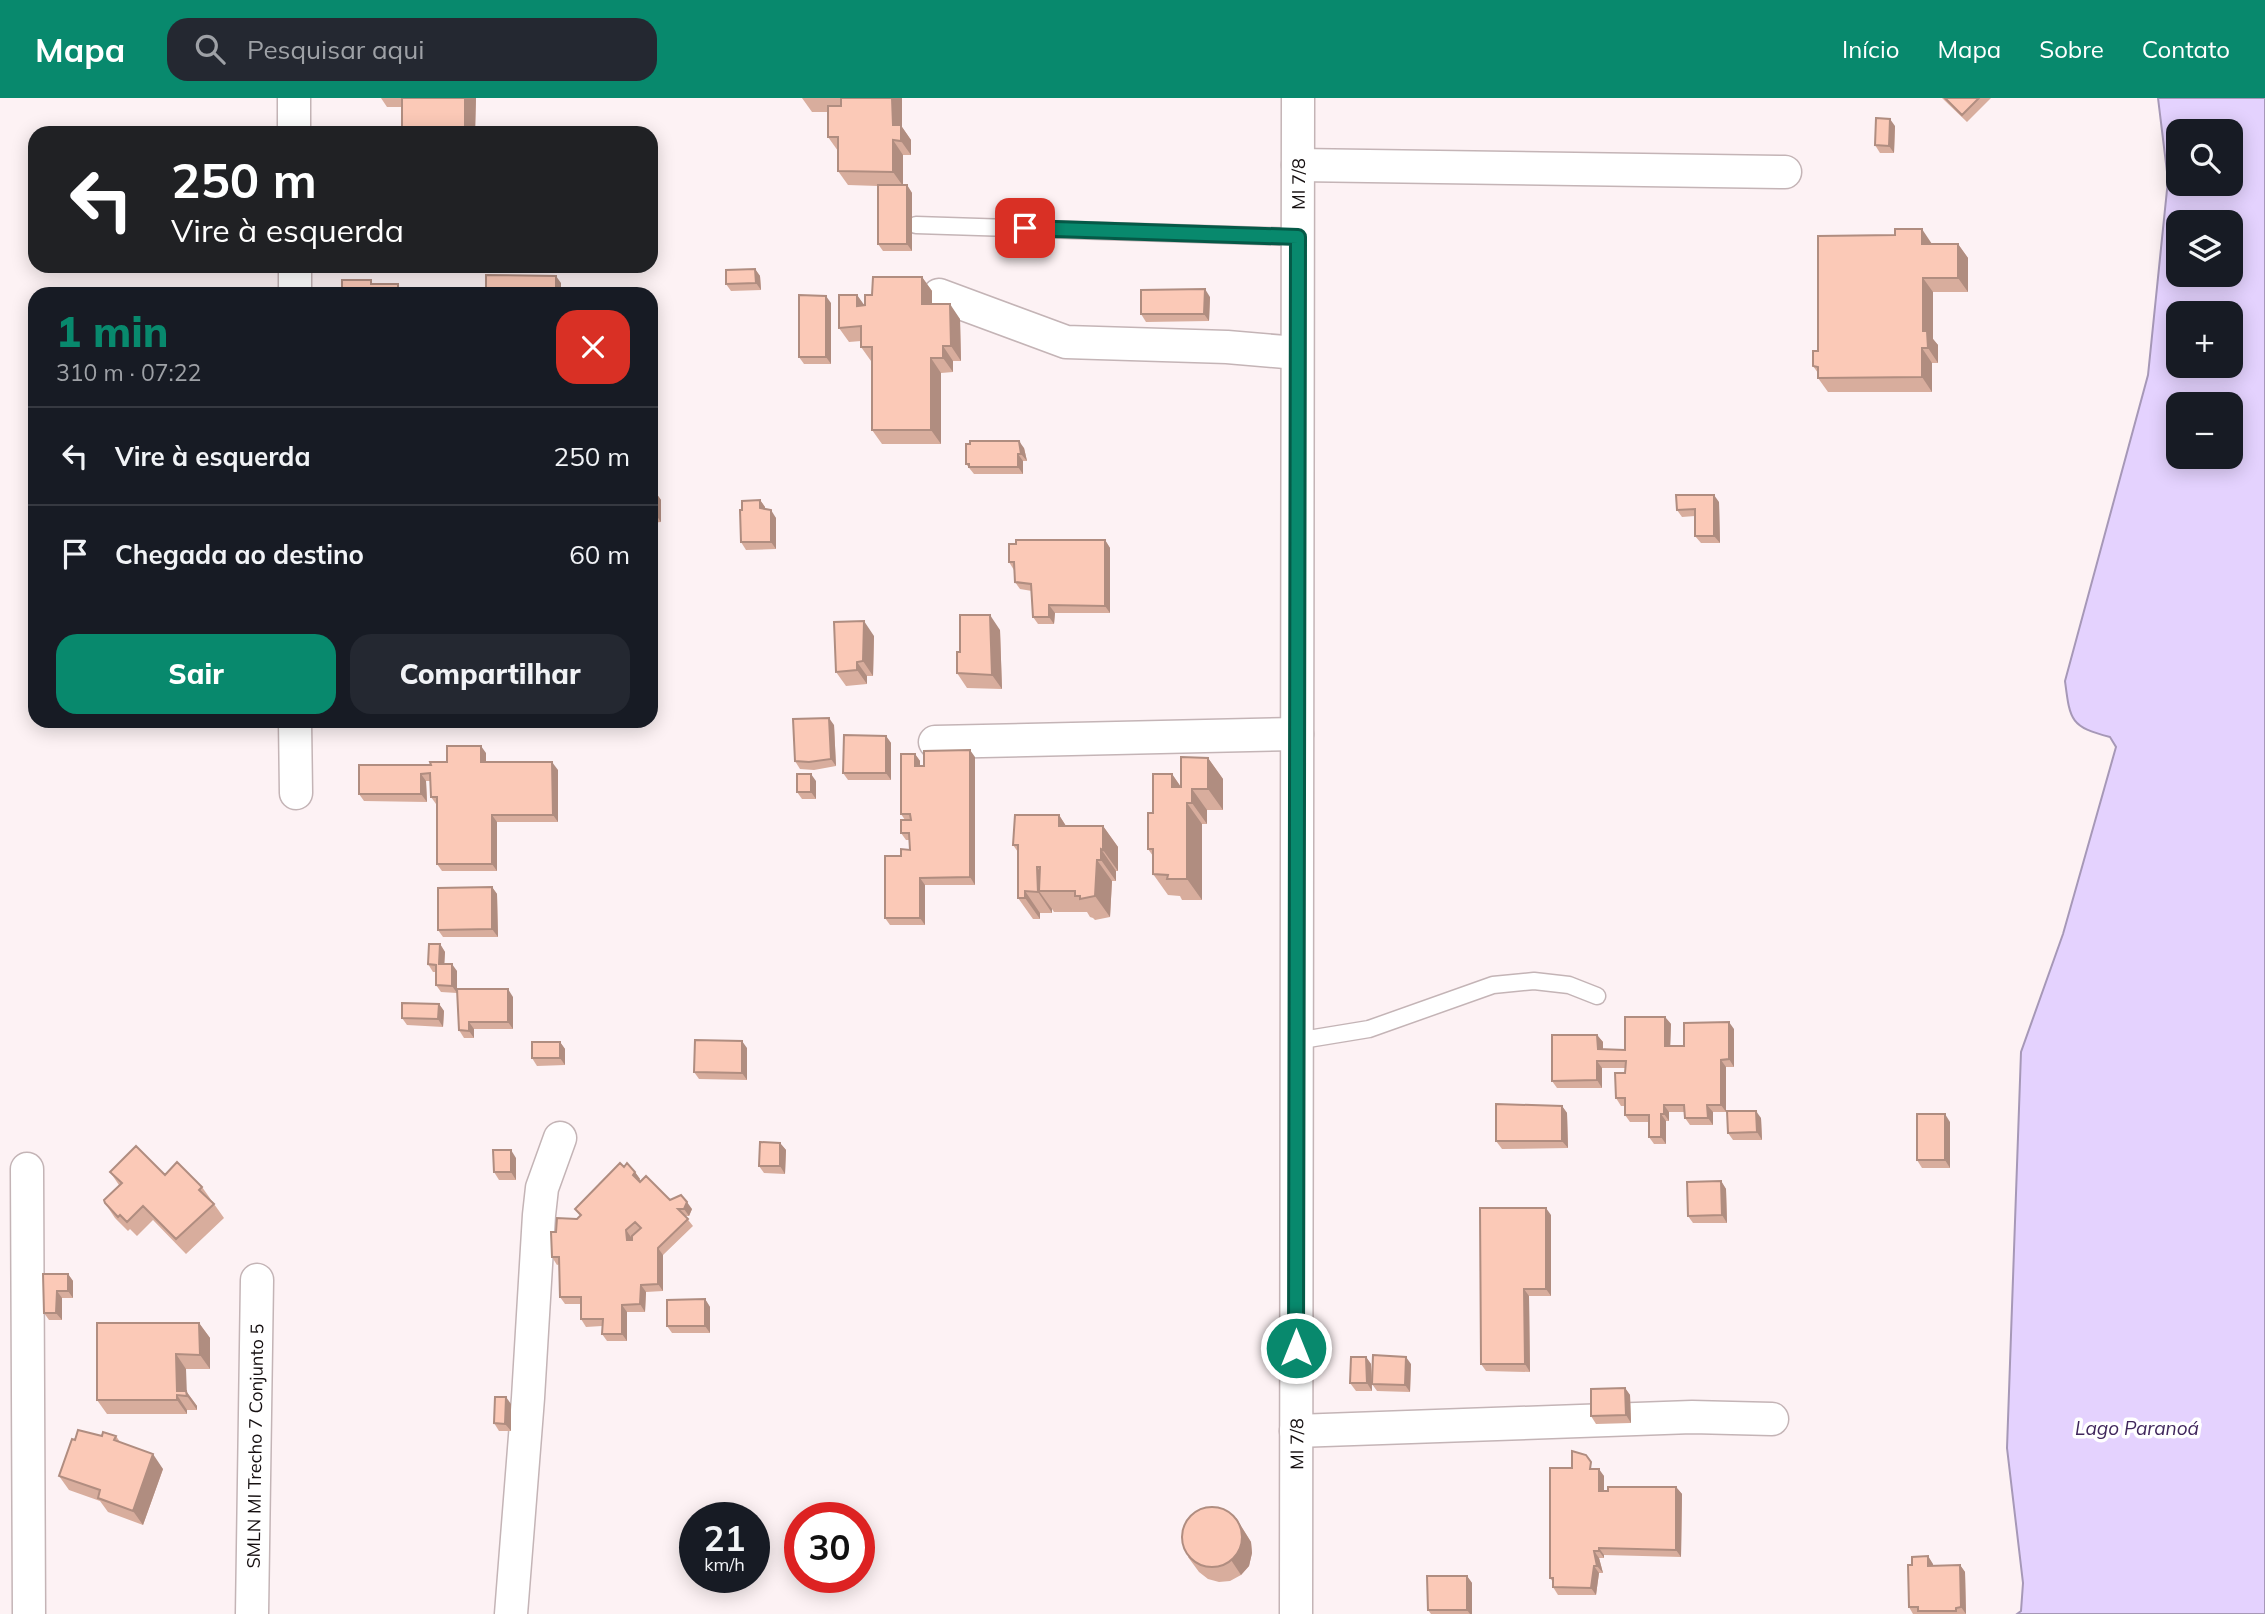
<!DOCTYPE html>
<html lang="pt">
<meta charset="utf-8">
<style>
:root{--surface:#171b24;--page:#242831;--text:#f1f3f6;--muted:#9ea1a6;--line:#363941;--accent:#08896d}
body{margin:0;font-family:Mulish,sans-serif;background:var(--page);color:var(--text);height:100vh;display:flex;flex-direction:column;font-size:26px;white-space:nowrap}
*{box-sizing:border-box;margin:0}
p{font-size:23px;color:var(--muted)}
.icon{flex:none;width:38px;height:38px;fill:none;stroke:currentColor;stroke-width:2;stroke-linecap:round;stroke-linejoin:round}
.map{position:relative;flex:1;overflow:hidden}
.sheet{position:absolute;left:28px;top:189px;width:630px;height:441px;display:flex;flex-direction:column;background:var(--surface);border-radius:21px;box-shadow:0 4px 18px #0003}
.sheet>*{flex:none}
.guide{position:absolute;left:28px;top:28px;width:630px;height:147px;border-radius:21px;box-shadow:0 4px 18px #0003;background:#202124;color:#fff;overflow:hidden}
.controls{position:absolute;left:2166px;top:21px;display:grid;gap:14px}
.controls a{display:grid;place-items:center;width:77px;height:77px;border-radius:14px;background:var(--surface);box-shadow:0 4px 18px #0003;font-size:35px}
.speed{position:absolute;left:679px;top:1404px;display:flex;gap:14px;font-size:35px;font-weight:700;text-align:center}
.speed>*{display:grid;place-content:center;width:91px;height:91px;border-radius:50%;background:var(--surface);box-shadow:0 4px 18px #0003;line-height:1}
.speed small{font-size:18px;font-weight:400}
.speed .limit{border:10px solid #d22;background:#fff;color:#111}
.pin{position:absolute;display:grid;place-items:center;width:60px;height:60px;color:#fff;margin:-30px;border-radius:14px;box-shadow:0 4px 10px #0006}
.me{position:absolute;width:77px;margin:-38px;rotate:0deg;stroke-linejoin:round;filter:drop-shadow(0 0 5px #0008)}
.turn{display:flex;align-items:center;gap:24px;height:147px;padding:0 28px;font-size:32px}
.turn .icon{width:91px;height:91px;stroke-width:2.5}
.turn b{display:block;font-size:49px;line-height:60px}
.round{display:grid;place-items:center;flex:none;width:74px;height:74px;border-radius:21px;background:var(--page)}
.overview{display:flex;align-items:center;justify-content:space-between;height:119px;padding:0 28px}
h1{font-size:42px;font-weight:800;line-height:52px;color:var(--accent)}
.cta{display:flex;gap:14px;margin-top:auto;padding:14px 28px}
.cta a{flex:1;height:80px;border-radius:21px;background:var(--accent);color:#fff;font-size:28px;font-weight:800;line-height:80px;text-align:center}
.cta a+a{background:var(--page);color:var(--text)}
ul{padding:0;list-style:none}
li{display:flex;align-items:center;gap:21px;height:98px;padding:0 28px;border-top:2px solid var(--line)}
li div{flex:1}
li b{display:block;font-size:26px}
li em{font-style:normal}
header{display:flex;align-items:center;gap:42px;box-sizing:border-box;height:98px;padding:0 35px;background:var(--accent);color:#fff}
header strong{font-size:33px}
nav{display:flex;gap:38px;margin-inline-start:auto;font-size:24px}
.search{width:490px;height:63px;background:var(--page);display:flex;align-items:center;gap:18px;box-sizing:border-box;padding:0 24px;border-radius:21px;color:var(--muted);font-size:26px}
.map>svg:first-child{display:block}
</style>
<header>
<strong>Mapa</strong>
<div class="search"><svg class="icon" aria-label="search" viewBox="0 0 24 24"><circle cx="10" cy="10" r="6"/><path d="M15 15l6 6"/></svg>Pesquisar aqui</div>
<nav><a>Início</a><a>Mapa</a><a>Sobre</a><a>Contato</a></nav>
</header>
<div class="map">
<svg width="2265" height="1516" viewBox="0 0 2265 1516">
<rect width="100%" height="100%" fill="#fdf2f4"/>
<path fill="#e4d2fe" stroke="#a698b7" stroke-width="2" fill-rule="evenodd" d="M2158,0H2265V1516H2017L2021,1513L2023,1485L2007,1350L2021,954L2063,836L2116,649L2110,639C2070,629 2070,622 2065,583L2148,277L2168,82ZM2179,33H2231V86H2179ZM2179,124H2231V177H2179ZM2179,215H2231V268H2179ZM2179,306H2231V359H2179Z"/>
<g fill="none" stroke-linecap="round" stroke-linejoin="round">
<g stroke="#c4b4b6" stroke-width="19">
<path id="service" d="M916,127L1298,139
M1296,943L1369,931L1493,887L1534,883L1569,887L1597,898"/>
</g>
<g stroke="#c4b4b6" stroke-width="35">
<g id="minor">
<path d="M294,0V35"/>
<path d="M1298,67L1785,74"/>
<path d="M295,168V196"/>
<path d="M939,197L1066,244L1227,249L1297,255"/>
<path d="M295,623L296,695"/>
<path d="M935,644L1297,636"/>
<path d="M27,1071L29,1516"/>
<path d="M1296,1333L1692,1319L1772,1321"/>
<path id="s1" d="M252,1516L257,1182"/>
<path d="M511,1516L528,1300L539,1117L542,1090L560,1040"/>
<path id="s2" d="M1296,1516L1298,0"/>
</g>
</g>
<use href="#service" stroke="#fff" stroke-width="16"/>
<use href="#minor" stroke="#fff" stroke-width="32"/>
</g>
<path fill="#d8ad9d" d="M381,0H476L475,35H402V9H387Z
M802,0H902V29L911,42V57H903V87H907L912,95V153H883L878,146V88L848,87L838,73V53L828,39V14H812Z
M1942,0H1991L1967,24Z
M1895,28L1894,55H1880L1875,47Z
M1932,146H1958L1968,160V194H1933V241L1938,247V265H1932V294H1828L1818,280V275L1813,268L1818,253Z
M355,168H395V171H358Z
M476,168H553V171L479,172Z
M755,171L760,178L761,192L731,193L726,186Z
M922,179L932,193V206L960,221L961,263H953V274L941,275V346H882L872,332V263H871L861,249V243L849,244L839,230L857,197L864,207L872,197Z
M1210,199L1209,223L1146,224L1141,216Z
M831,205V266H804L799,259Z
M1024,350L1027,363H1023V376H974L966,366Z
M651,395H656L661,402V424L651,425Z
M760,402L765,409V411L776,420V451L746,452L741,444L742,412Z
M1719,404L1720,445H1701L1695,438V418L1682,419L1677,412Z
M1105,442L1110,450V515H1055L1054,526H1038L1033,519L1032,493L1020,491L1015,484L1014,472L1009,464Z
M1000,532L1002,591L967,590L957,575L960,554Z
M874,538L873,578H867V586L846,588L836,574Z
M834,627L836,668L814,672L800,671L795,663Z
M886,638L891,645V682H848L843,675Z
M486,655V664L558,672V724H497V773H442L437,766V706H436L431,699L430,683H426L427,704L364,703L359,696L431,667Z
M915,656L920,663V668L975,659V787H925V827H890L885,820L901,758L910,752L909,742H906L901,735L905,722L901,716Z
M1208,660L1223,681V712H1207V726H1202V802H1182L1180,798L1168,797L1153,776V758L1148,751L1153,715L1172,676L1181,689Z
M816,683V701H802L797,694Z
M1059,717L1066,728H1103L1118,749V773H1116V783H1112L1110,819L1095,822L1093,820L1090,819L1087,814H1054L1052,811V815H1040V821H1033L1018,800V754L1013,747Z
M492,789L497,796L498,839H443L438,832Z
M440,846L445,854L444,866L457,873V895L441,894L436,887V874H433L428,866Z
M457,891L513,899V931H474V940H464L459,932Z
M439,906L444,913L443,929L407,927L402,920Z
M1665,919L1671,926L1670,948H1684L1734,931V969H1726V1014H1713V1027H1690L1685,1020L1684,1014H1669V1023H1666V1046H1654L1649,1039V1024H1630L1625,1017V1008H1621L1616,1000L1625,975V970H1602V990H1557L1552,983L1597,937L1603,944V951L1625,952Z
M560,944L565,951V967L537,968L532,960Z
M747,950V982L699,981L694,974Z
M1562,1008L1567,1015L1568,1050L1502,1051L1496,1043Z
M1761,1020L1762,1042H1733L1728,1035Z
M1950,1024V1070H1922L1917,1062Z
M780,1045L786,1052L785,1076L764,1075L759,1068Z
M516,1060V1082H499L494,1074Z
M624,1069L635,1074L640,1081L639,1083L670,1102L692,1111L689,1118H685L693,1128L663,1157V1193L646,1194L645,1214H627V1243H607L602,1236V1228L586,1229L581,1221V1206H565L560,1199V1166L557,1167L552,1159L556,1134L577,1121L580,1118L575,1111Z
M110,1074L165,1077L202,1089L224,1120L186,1156L153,1122L137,1138L130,1131L128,1133L115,1120L105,1105L119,1087Z
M1721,1083L1726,1091L1727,1125H1693L1688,1118Z
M1551,1117V1198H1529L1530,1274L1486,1273L1481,1266Z
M68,1176L73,1183V1200H62V1222H49L44,1215Z
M705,1201L710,1209V1235H672L667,1228Z
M199,1225L210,1240V1271H186V1293L197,1308V1312H187V1316H107L97,1302Z
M1366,1259L1371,1266L1372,1279L1411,1266L1410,1294L1377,1293L1372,1286V1293H1356L1350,1285Z
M1625,1290L1630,1297L1631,1325L1596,1326L1591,1318Z
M511,1306V1333H499L494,1325Z
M102,1338H116L120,1344L163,1371L143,1427L108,1414L100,1403L69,1392L59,1378L75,1342Z
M1595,1371L1604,1378V1393L1676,1389L1682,1396L1681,1459L1604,1457V1460H1599L1603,1475H1599L1596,1497H1558L1553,1489V1484L1550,1480Z
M1236,1420L1251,1444L1252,1455L1249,1468L1241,1477L1230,1483L1219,1484L1208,1481L1199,1474L1188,1459Z
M1928,1458L1933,1467H1960L1965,1474L1966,1516H1913L1909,1509L1912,1467Z
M1467,1478L1472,1485V1516H1431L1428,1512Z"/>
<path fill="#b08d80" d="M465,0H476L475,35H465Z
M892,0H902V29L911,42V57L901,43L893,27Z
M1890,21L1895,28L1894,55L1889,48Z
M893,42L903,57V88L893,74Z
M907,87L912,95V153L907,146Z
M1922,131L1932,146H1922Z
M1958,146L1968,160V194L1958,180Z
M755,171L760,178L761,192L756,185Z
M556,178L561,185V196H556Z
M922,179L932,193V221L922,206Z
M1923,180L1933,194V241L1938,247V265L1928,250L1923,233Z
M1205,191L1210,199L1209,223L1204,216Z
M857,197L867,211L857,208Z
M826,198L831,205V266L826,259Z
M950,206L960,221L961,263L951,248Z
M943,248L953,263V274L943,260Z
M1922,250L1932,265V294L1922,279Z
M931,260L941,275V346L931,332Z
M1019,343L1024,350L1027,363L1021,356Z
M1018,356L1023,363V376L1018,369Z
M656,395L661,402V424L656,417Z
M1714,397L1719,404L1720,445L1714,438Z
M760,402L765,409V417L760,410Z
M771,412L776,420V451L771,444Z
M1105,442L1110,450V515L1105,508Z
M1049,507L1055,515L1054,526L1049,519Z
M990,517L1000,532L1002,591L992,577Z
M864,523L874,538L873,578L863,563Z
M857,564L867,578V586L857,572Z
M829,620L834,627L836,668L831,661Z
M886,638L891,645V682L886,675Z
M481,648L486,655V671L481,664Z
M970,652L975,659V787L970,779Z
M915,656L920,663V676L915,668Z
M1208,660L1223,681V712L1208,691Z
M552,664L558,672V724L553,717Z
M421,676L426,683L427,704L421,696Z
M811,676L816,683V701L811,694Z
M1172,676L1187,698V705L1202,726V802L1187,781L1172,689Z
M1192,691L1207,712V726L1192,705Z
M492,717L497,724V773L492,766Z
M1059,717L1073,739L1059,728Z
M1103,728L1118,749V773L1103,752Z
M1101,751L1116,773V783L1101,762Z
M1097,762L1112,783L1110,819L1095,798Z
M1037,769L1052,790L1039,793L1052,811V815L1038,794Z
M920,780L925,787V827L920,820Z
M492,789L497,796L498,839L492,831Z
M1025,793L1040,815V821L1025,800Z
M440,846L445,854L444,873L439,866Z
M452,866L457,873V895L452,888Z
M508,891L513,899V931L508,924Z
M439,906L444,913L443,929L438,921Z
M1665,919L1671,926L1670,955L1665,948Z
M469,924L474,931V940L469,933Z
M1729,924L1734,931V969L1729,961Z
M1597,937L1603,944V959L1598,951Z
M742,943L747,950V982L742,975Z
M560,944L565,951V967L560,960Z
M1721,962L1726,969V1014L1721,1007Z
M1597,963L1602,970V990L1597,982Z
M1664,1007L1669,1014V1023L1664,1016Z
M1707,1007L1713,1014V1027L1708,1020Z
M1562,1008L1567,1015L1568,1050L1562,1043Z
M1756,1013L1761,1020L1762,1042L1757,1034Z
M1661,1016L1666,1023V1046L1661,1039Z
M1945,1016L1950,1024V1070L1945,1062Z
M780,1045L786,1052L785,1076L780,1068Z
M511,1052L516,1060V1082L511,1074Z
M635,1074L640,1081L638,1084L633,1077Z
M1721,1083L1726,1091L1727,1125L1722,1117Z
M687,1104L692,1111L689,1118L684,1111Z
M1546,1110L1551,1117V1198L1546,1191Z
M626,1132L631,1139L632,1150L627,1142Z
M658,1150L663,1157V1193L658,1186Z
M68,1176L73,1183V1200L68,1193Z
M641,1187L646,1194L645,1214L640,1206Z
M1524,1191L1529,1198L1530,1274L1525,1266Z
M57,1193L62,1200V1222L56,1215Z
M705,1201L710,1209V1235L705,1228Z
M622,1207L627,1214V1243L622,1236Z
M199,1225L210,1240V1271L200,1257Z
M176,1256L186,1271L187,1298L177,1293Z
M1366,1259L1371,1266L1372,1293L1367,1285Z
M1406,1259L1411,1266L1410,1294L1405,1287Z
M1625,1290L1630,1297L1631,1325L1626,1317Z
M186,1293L197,1308V1312L187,1298Z
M177,1297L187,1312V1316L177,1302Z
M506,1299L511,1306V1333L505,1326Z
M153,1356L163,1371L143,1427L133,1413Z
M1599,1371L1604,1378V1400L1599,1393Z
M1676,1389L1682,1396L1681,1459L1676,1452Z
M1236,1420L1251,1444L1252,1455L1249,1468L1241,1477L1231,1462Z
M1599,1450L1604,1457V1460L1599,1453Z
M1594,1453L1599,1460L1603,1475L1597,1468Z
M1928,1458L1933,1466L1934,1475L1928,1468Z
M1960,1467L1965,1474L1966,1516L1961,1509Z
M1594,1468L1599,1475L1596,1497L1591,1490Z
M1467,1478L1472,1485V1516H1470L1467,1512Z"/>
<path fill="#fbc9b7" stroke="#b08d80" stroke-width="2" fill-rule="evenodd" d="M402,0H465V35H402Z
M841,0H892L893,27H901V43L893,42V74L838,73V39H828V8H841Z
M1945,0H1979L1962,17Z
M1876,20L1890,21L1889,48L1875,47Z
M878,87H907V146H878Z
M1895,131H1922V146H1958V180H1923V233H1927L1928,250H1922V279L1818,280V269L1813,268V253H1818V138L1895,137Z
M755,171L756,185L726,186V172Z
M486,177L556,178V196H486Z
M873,179H922V206H950L951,248H943V260H931V332H872V249H861V228L839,230V197H857V208L865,207V197H872Z
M342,182H371V186H398V193H414V196H342Z
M1205,191L1204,216H1141V192Z
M799,197L826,198V259H799Z
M970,343H1019L1021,356H1018V369H969V366H966V346H970Z
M651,395H656V417H651Z
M1676,397H1714V438H1695V411L1677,412Z
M760,402V410L771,412V444H741L740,412H742V403Z
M1016,442H1105V508L1049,507V519H1033L1031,486L1015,484L1014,464H1009V446H1016Z
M960,517H990L992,577L957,575V554H960Z
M864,523L863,563L857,564V572L836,574L834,524Z
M829,620L831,661L809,664L795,663L793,621Z
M844,637L886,638V675H843Z
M447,648H481V664H552L553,717H492V766H437V699H431L430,675L421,676V696H359V667H431L430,664H447Z
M970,652V779L920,780V820H885V758H901V751L910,752L909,735H901V722H911L910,716H901V656H915V668H924V653Z
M1181,659L1208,660V691H1192V705H1187V781H1167L1168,777L1153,776V751H1148V715H1153V676H1172V689H1181Z
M797,676H811V694H797Z
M1015,717H1059V728H1103V752L1101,751V762H1097L1095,798L1080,801V798H1075V793H1039L1040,769H1037L1038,794L1025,793V800H1018V747H1013Z
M492,789V831L438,832V790Z
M429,846H440L439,866H452V888L436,887V867L428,866Z
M457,891H508V924H469V933L459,932Z
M402,905L439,906L438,921L402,920Z
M1625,919H1665V948H1684V925L1729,924V961L1721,962V1007H1707L1708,1020H1685L1684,1007H1664V1016H1661V1039H1649V1017H1625V1000H1616L1615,975H1625L1626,963H1597V982L1552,983V937H1597L1598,951L1625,952Z
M695,942L742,943V975L694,974Z
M532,944H560V960H532Z
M1496,1006L1562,1008V1043H1496Z
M1727,1013H1756L1757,1034L1728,1035Z
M1917,1016H1945V1062H1917Z
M760,1044L780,1045V1068H759Z
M136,1048L165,1077L177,1064L202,1089L199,1092L214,1106L176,1141L143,1108L127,1124L120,1117L118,1119L105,1105L104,1102L122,1085L110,1074Z
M493,1052H511V1074H494Z
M620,1065L624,1069L627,1065L635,1074L633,1077L640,1084L646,1078L670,1102L681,1097L687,1104L684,1111H678L688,1121L658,1150V1186L641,1187L640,1206L622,1207V1236H602L603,1221H581V1199H560L559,1159H552L551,1134H556L557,1120L577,1121L581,1117L575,1111ZM635,1124L641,1130L632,1138V1142H627L626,1132Z
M1721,1083L1722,1117L1688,1118L1687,1084Z
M1480,1110H1546V1191H1524L1525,1266H1481Z
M43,1176H68V1193H57L56,1215H44Z
M705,1201V1228H667V1202Z
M97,1225H199L200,1257L176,1256L177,1293H186L187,1298L177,1297V1302H97Z
M1373,1257L1406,1259L1405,1287L1372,1286Z
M1351,1259H1366L1367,1285H1350Z
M1625,1290L1626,1317L1591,1318V1291Z
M495,1299H506L505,1326L494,1325Z
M78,1332L102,1338L103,1334L116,1338L114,1342L153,1356L133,1413L98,1400L100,1392L59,1378L72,1341L75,1342Z
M1572,1353L1586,1357L1591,1364L1590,1371H1599V1393H1608V1389H1676V1452L1599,1450V1453H1594L1597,1468H1594L1591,1490L1553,1489V1480H1550V1370H1572Z
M1182 1439a30 30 0 1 1 60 0a30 30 0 1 1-60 0Z
M1928,1458V1468L1960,1467L1961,1509L1956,1510V1513H1918V1509H1909L1908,1467H1912V1459Z
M1427,1478H1467V1512H1428Z"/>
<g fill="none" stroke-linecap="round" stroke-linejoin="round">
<g stroke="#055947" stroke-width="18">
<path id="route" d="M1025,130L1298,139L1296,1250"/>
</g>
<use href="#route" stroke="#08896d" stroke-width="12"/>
</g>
<g text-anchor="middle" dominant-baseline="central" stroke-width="7" stroke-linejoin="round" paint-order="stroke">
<g font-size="18" fill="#150f10" stroke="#fff">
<text stroke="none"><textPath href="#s2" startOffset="1430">MI 7/8</textPath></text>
<text stroke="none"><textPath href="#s2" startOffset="170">MI 7/8</textPath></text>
<text stroke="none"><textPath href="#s1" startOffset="168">SMLN MI Trecho 7 Conjunto 5</textPath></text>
</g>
<g font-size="19" font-style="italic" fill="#40275c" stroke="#fff">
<text x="2137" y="1330">Lago Paranoá</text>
</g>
</g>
</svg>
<div class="controls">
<a><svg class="icon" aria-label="search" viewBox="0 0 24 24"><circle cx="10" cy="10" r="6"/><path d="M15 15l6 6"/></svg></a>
<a><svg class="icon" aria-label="layers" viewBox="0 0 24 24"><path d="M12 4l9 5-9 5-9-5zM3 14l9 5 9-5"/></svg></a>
<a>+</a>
<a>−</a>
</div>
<div class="speed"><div>21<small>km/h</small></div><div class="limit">30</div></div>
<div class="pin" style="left:1025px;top:130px;background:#d93025"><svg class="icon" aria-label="arrive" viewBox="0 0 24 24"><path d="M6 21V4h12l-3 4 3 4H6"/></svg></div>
<svg class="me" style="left:1296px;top:1250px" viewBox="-20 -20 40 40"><circle r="17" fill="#08896d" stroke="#fff" stroke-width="3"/><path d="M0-11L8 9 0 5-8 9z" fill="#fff"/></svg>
<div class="guide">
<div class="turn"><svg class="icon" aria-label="left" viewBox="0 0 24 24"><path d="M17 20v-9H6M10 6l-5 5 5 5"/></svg><div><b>250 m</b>Vire à esquerda</div></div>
</div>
<section class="sheet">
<div class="overview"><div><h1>1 min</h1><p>310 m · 07:22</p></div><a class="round" style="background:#d93025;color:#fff"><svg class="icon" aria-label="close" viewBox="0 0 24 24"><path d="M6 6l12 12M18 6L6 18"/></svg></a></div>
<ul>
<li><svg class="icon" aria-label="left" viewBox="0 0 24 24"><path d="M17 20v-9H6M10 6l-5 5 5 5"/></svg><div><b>Vire à esquerda</b></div><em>250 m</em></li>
<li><svg class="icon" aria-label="arrive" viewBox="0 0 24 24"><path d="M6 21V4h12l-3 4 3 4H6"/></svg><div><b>Chegada ao destino</b></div><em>60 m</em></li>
</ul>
<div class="cta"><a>Sair</a><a>Compartilhar</a></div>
</section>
</div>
